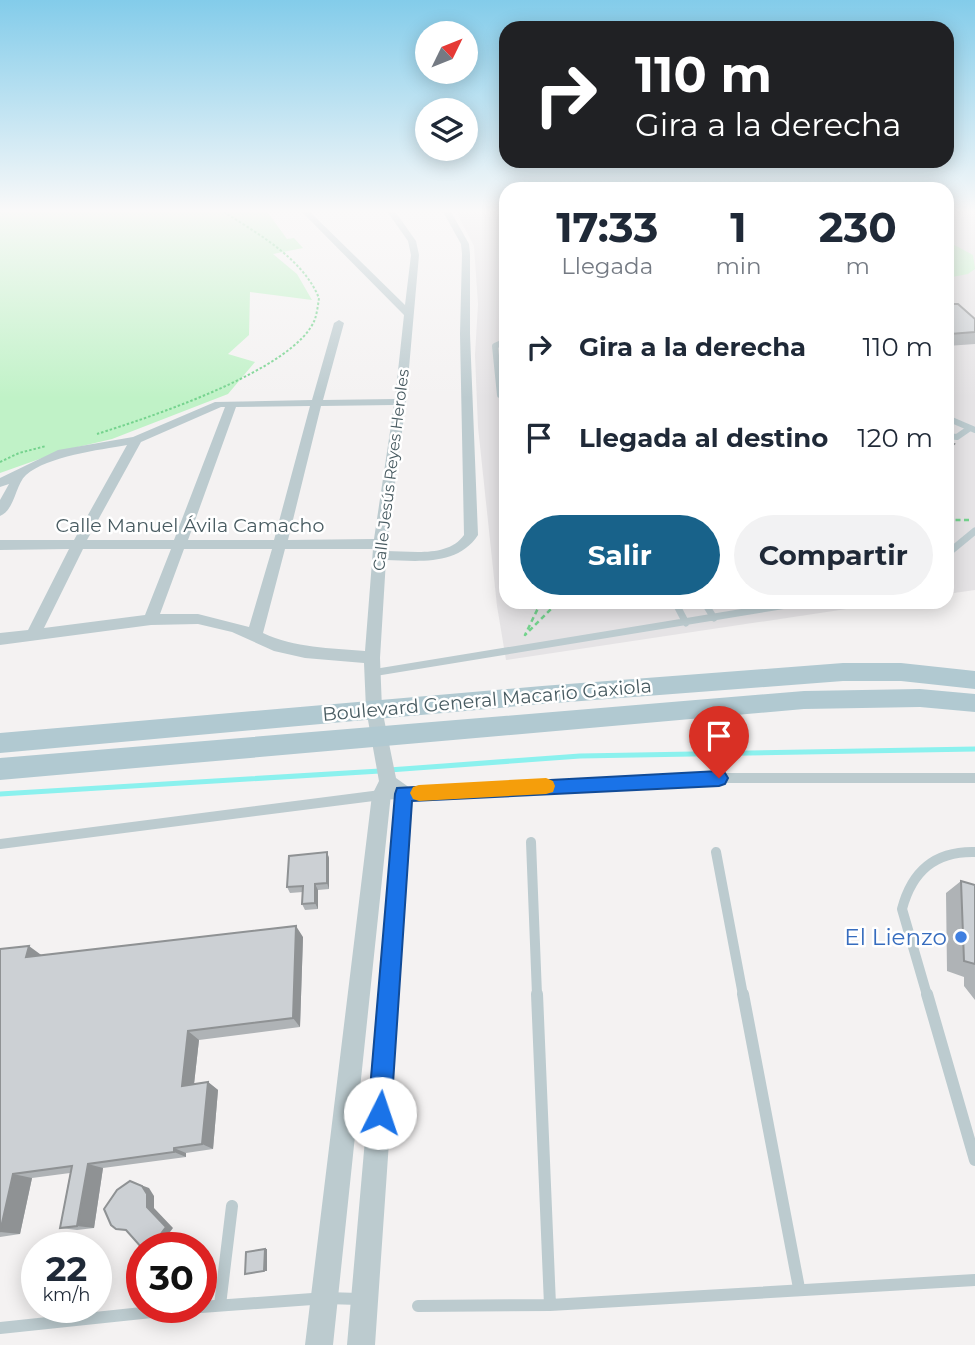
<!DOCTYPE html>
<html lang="es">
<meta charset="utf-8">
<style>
:root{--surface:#fff;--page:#f2f2f3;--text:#1f2937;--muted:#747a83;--accent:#18628a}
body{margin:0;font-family:Montserrat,sans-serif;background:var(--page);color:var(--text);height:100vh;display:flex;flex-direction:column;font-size:26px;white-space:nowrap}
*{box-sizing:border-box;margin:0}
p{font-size:23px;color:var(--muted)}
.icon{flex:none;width:38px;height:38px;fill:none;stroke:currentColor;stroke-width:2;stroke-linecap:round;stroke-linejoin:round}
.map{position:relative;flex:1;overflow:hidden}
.drawer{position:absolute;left:499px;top:182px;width:455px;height:427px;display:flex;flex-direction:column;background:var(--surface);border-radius:21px;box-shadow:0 4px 18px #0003}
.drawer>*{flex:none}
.top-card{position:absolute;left:499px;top:21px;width:455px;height:147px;border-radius:21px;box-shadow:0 4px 18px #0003;background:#202124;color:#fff;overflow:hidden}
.needle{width:46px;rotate:47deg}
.fabs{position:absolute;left:415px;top:21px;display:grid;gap:14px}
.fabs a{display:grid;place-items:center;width:63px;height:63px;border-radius:50%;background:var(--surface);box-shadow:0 4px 18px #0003;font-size:35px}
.speed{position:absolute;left:21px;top:1232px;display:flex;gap:14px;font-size:35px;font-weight:700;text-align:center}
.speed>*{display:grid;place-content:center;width:91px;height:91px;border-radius:50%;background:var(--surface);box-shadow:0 4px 18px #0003;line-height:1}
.speed small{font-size:18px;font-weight:400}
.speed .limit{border:10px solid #d22;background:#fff;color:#111}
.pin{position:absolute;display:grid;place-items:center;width:60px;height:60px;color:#fff;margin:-72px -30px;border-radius:50% 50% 50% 0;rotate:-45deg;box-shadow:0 0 7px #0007}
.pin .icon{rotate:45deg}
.me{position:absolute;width:77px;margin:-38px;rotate:4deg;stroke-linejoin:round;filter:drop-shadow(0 0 5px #0008)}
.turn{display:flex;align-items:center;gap:24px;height:147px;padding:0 21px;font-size:32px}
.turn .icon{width:91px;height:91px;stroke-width:2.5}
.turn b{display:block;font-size:49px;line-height:60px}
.eta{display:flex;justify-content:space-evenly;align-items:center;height:119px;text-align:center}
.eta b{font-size:42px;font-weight:700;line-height:49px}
.action{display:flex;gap:14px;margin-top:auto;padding:14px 21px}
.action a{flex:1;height:80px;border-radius:42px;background:var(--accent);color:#fff;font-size:28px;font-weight:700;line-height:80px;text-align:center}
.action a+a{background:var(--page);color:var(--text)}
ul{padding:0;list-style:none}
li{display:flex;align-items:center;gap:21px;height:91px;padding:0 21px}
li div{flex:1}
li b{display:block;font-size:26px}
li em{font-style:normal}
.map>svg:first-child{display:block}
</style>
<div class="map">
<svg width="975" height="1345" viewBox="0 0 975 1345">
<rect width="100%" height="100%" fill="#f4f2f2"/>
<path fill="#e5e3e5" d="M455,210H506V602H893L506,660L497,606L478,427L475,355L478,304L474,246Z
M947,210H975V590L947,594Z"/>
<path fill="#c0f2c7" d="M0,210H266L287,239L294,238L303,248L273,254L297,274L312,300L250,292L249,335L228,354L255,362L228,394L112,439L65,450L0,473Z
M947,241L973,255L975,269L968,274L947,278Z"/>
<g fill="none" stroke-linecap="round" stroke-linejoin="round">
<path stroke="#8bf1ee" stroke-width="5" d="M389,770L580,756L975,749
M0,794L380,771"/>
<path stroke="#75d38e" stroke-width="2" stroke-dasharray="2.5 2" stroke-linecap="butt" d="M97,434C147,418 296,370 315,319C317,313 318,305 319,298C302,257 256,233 221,210
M0,462L19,453L46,446"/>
<path stroke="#75d38e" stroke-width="2.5" stroke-dasharray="5 3.5" stroke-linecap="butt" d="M947,520H971
M541,602L525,635L558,602"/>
<path stroke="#bccbcf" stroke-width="6" d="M500,395L495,346L506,341
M947,418L975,430
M947,436L957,437L970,428"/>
<path stroke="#bccbcf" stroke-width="7" d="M947,554L975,531
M675,602L686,623
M704,602L714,618
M372,673L805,602"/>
<path stroke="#bccbcf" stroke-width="10" d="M531,842L537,995
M0,844L381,795L693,778H975
M716,852L743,995
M927,995L902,909C912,871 935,851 975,852"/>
<path stroke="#bccbcf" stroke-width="12" d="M537,994L550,1305
M743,994L799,1288
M927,994L975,1160
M220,1305L232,1206
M418,1306L550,1305L975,1280
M201,1307L326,1298L359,1299
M0,1328L199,1307"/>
<path fill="#bccbcf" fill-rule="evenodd" d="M300,210H308L405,305L411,255L408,241L386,210H394L416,241L419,255L406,402L386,551C411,551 448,558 464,535L460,334L462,254L461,244L442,210H450L469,244L470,254V334L478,535C458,566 418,561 386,560L380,658L382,709L396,778L410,788L413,794L375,1345H347L395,797L391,794L333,1345H305L372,795L379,781L366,709L364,663L305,658L274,651L232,632L198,624L151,625L0,645V633L28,630L69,549L0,550V540H74L127,445C99,450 48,456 26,475C15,485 15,510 0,516V500L9,484L0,487V478L58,450L133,437L215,402L312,400L334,323L339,320L344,323L323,400L395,399L404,315ZM394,405L374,539L288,540L321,406ZM310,406L274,540H188L236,407ZM221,407H225L174,540H87L141,442ZM83,549H171L145,615L44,628ZM184,549H272L249,627L198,614H160ZM285,549H373L365,651C330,648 295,648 263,633Z"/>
<path fill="#b1c9d1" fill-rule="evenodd" d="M843,663H901L975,671V689L901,681H843L542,704L0,753V733L542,686Z
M920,689L975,694V712L920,707L804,709L0,780V758L804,691Z"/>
</g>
<path fill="#afb3b6" d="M947,304L975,319V344L947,346Z
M506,387V403L502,400V389Z
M327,852L329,858V889L318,890V909L305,910L302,904L303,892L290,893L287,887Z
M961,881L975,885V1000L964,986V977L947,971L946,893Z
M303,937L300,1027L199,1040L194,1084L208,1082L218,1090L213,1149L186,1153V1157L103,1168L94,1228L77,1230L60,1228L70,1173L32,1178L20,1234L0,1237V949L42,955Z"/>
<path fill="#8f9294" d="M954,444L947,457V450Z
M327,852L329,858V889L327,883Z
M315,884L318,890V909L315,903Z
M296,926L303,937L300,1027L293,1018Z
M29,946L44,957H26Z
M188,1031L199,1040L193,1093L182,1086Z
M208,1082L218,1090L213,1149L202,1144Z
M174,1148L186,1153V1157L174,1152Z
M88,1164L103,1168L94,1228L77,1226Z
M13,1174L32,1178L20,1234L0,1232Z
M130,1181L149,1188L154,1196V1208L173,1228L158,1248H150L147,1207Z
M265,1249H267V1271H264Z"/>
<path fill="#ccd0d4" stroke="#8f9294" stroke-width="2" d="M947,304H958L975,319V332L950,334L947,331Z
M947,441L954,444L947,450Z
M327,852V883L315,884V903L302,904L303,886L287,887L289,856Z
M961,881L975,885V964L964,961Z
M296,926L293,1018L188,1031L182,1086L208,1082L202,1144L174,1148V1152L88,1164L77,1226L60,1228L72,1166L13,1174L0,1232V949L29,946L26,957Z
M130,1181L142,1186L147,1194V1207L166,1227L150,1248H142L126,1230L116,1229L111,1225L104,1209L117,1190Z
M265,1249L264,1271L245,1274L246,1252Z"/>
<linearGradient id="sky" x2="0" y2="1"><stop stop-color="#83ccea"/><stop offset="0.53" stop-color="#faf9f9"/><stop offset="1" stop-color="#faf9f9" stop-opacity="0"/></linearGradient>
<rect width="975" height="398" fill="url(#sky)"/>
<path fill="#1a73e8" stroke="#114b97" stroke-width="2" d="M719,771L725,773L728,778L725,784L719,786L412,801L391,1113L388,1121L380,1125L371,1121L368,1113L395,794L397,788Z"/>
<path fill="#f59e0b" d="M546,778L553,781L555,786L553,792L546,794L419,801L413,799L410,793L413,787L419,785Z"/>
<circle fill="#3f7fe0" stroke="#fff" stroke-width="2.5" cx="961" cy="937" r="7"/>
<g text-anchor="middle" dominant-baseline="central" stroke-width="5" stroke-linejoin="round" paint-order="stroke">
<g font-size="16" fill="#485b61" stroke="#fff">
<text transform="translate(391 470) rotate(-83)">Calle Jesús Reyes Heroles</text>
</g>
<g font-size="19" fill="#485b61" stroke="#fff">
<text x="190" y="525">Calle Manuel Ávila Camacho</text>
<text transform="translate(487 700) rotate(-5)">Boulevard General Macario Gaxiola</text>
</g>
<g font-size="23" fill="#366cbe" stroke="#fff" text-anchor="end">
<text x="947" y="937">El Lienzo</text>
</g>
</g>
</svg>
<div class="fabs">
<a><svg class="needle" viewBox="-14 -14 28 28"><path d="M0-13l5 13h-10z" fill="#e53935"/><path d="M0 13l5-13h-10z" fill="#747a83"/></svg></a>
<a><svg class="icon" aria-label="layers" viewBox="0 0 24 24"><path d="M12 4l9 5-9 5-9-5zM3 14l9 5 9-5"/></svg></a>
</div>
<div class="speed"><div>22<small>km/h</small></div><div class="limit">30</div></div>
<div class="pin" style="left:719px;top:778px;background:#d93025"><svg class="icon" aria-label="arrive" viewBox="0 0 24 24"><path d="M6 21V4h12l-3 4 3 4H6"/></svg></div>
<svg class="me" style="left:380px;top:1113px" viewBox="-20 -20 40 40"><circle r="19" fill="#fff"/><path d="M0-13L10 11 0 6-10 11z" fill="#1a73e8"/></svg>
<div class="top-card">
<div class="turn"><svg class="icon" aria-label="right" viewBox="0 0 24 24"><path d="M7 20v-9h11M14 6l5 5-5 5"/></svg><div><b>110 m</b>Gira a la derecha</div></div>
</div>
<section class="drawer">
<div class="eta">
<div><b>17:33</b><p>Llegada</p></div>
<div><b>1</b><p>min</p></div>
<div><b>230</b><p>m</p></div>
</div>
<ul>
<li><svg class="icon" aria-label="right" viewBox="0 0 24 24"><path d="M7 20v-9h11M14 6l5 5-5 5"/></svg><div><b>Gira a la derecha</b></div><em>110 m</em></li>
<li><svg class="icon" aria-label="arrive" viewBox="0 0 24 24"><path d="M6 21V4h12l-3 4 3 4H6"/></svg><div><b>Llegada al destino</b></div><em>120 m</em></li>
</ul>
<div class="action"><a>Salir</a><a>Compartir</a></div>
</section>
</div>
